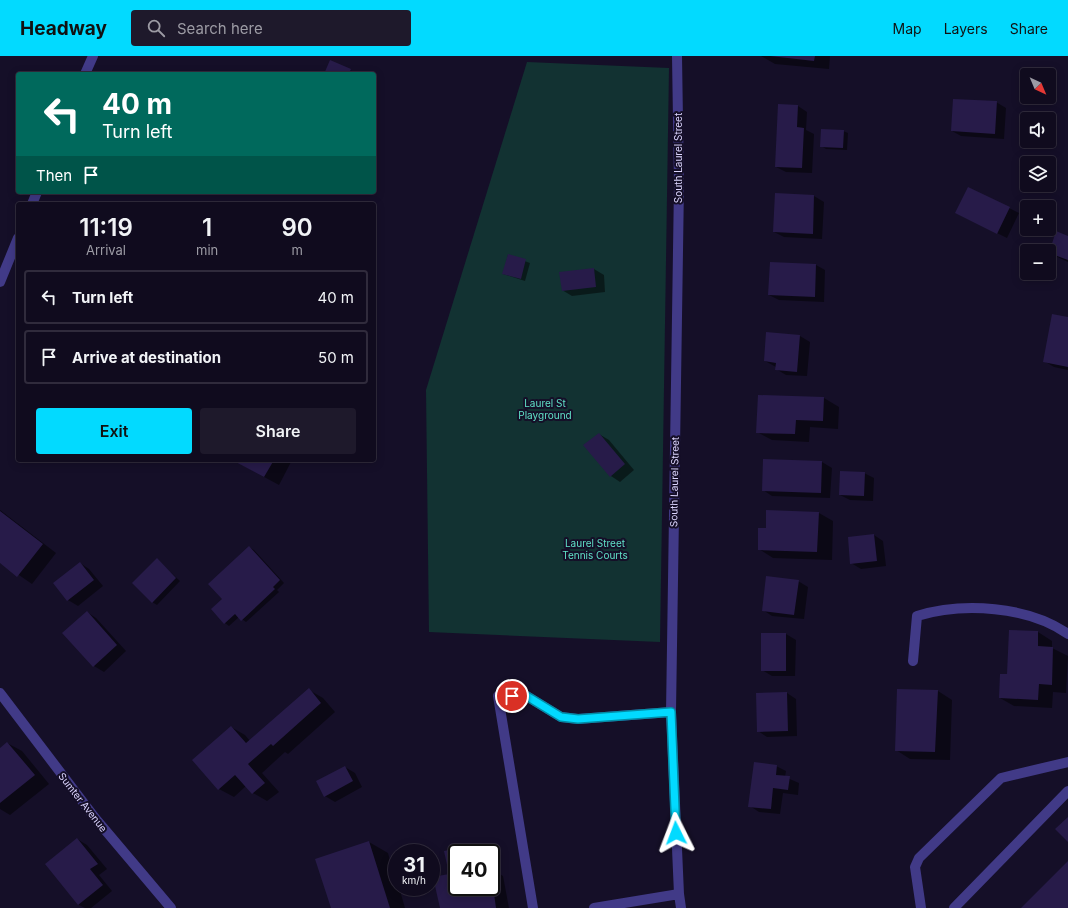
<!DOCTYPE html>
<meta charset="utf-8">
<style>
:root{--surface:#100b1e;--page:#1e192b;--text:#f1f3f6;--muted:#9c9ba4;--line:#302b3c;--accent:#02daff}
body{margin:0;font-family:Inter,sans-serif;background:var(--page);color:var(--text);height:100vh;display:flex;flex-direction:column;font-size:15px;white-space:nowrap}
*{box-sizing:border-box;margin:0}
p{font-size:13px;color:var(--muted)}
.icon{flex:none;width:22px;height:22px;fill:none;stroke:currentColor;stroke-width:2;stroke-linecap:round;stroke-linejoin:round}
.map{position:relative;flex:1;overflow:hidden}
.drawer{position:absolute;left:16px;top:146px;width:360px;height:260px;display:flex;flex-direction:column;background:var(--surface);border-radius:4px;box-shadow:0 2px 10px #0003,0 0 0 1px var(--line)}
.drawer>*{flex:none}
.guide{position:absolute;left:16px;top:16px;width:360px;height:122px;border-radius:4px;box-shadow:0 2px 10px #0003,0 0 0 1px var(--line);background:#00695c;color:#fff;overflow:hidden}
.needle{width:26px;rotate:136deg}
.tools{position:absolute;left:1020px;top:12px;display:grid;gap:8px}
.tools a{display:grid;place-items:center;width:36px;height:36px;border-radius:4px;background:var(--surface);box-shadow:0 2px 10px #0003,0 0 0 1px var(--line);font-size:20px}
.speed{position:absolute;left:388px;top:788px;display:flex;gap:8px;font-size:20px;font-weight:700;text-align:center}
.speed>*{display:grid;place-content:center;width:52px;height:52px;border-radius:50%;background:var(--surface);box-shadow:0 2px 10px #0003,0 0 0 1px var(--line);line-height:1}
.speed small{font-size:10px;font-weight:400}
.speed .limit{border:2px solid #111;border-radius:6px;background:#fff;color:#111}
.pin{position:absolute;display:grid;place-items:center;width:34px;height:34px;color:#fff;margin:-17px;border:2px solid #fff;border-radius:50%;box-shadow:0 1px 4px #0007}
.me{position:absolute;width:44px;margin:-22px;rotate:357deg;stroke-linejoin:round;filter:drop-shadow(0 0 3px #0008)}
.turn{display:flex;align-items:center;gap:14px;height:84px;padding:0 20px;font-size:18px}
.turn .icon{width:52px;height:52px;stroke-width:2.5}
.turn b{display:block;font-size:28px;line-height:34px}
.then{display:flex;align-items:center;height:38px;padding:0 20px;background:#0003;gap:8px;font-size:15px}
.eta{display:flex;justify-content:space-evenly;align-items:center;height:68px;text-align:center}
.eta b{font-size:24px;font-weight:600;line-height:28px}
.button{display:flex;gap:8px;margin-top:auto;padding:8px 20px}
.button a{flex:1;height:46px;border-radius:4px;background:var(--accent);color:#111;font-size:16px;font-weight:600;line-height:46px;text-align:center}
.button a+a{background:var(--page);color:var(--text)}
ul{padding:0;list-style:none}
li{display:flex;align-items:center;gap:12px;height:54px;margin:0 8px 6px;padding:0 12px;border:2px solid var(--line);border-radius:4px}
li div{flex:1}
li b{display:block;font-size:15px}
li em{font-style:normal}
header{display:flex;align-items:center;gap:24px;box-sizing:border-box;height:56px;padding:0 20px;background:var(--accent);color:#111}
header strong{font-size:19px}
nav{display:flex;gap:22px;margin-inline-start:auto;font-size:14px}
.search{width:280px;height:36px;background:var(--page);display:flex;align-items:center;gap:10px;box-sizing:border-box;padding:0 14px;border-radius:4px;color:var(--muted);font-size:15px}
.map>svg:first-child{display:block}
</style>
<header>
<strong>Headway</strong>
<div class="search"><svg class="icon" aria-label="search" viewBox="0 0 24 24"><circle cx="10" cy="10" r="6"/><path d="M15 15l6 6"/></svg>Search here</div>
<nav><a>Map</a><a>Layers</a><a>Share</a></nav>
</header>
<div class="map">
<svg width="1068" height="852" viewBox="0 0 1068 852">
<rect width="100%" height="100%" fill="#150f28"/>
<path fill="#123232" d="M527,6L669,12L660,586L429,576L426,334Z"/>
<path fill="#0007" d="M761,0H830L829,13L775,8Z
M350,14L357,18H325Z
M996,46L1006,52L1004,83L961,80L952,75Z
M798,50L807,56L806,74L814,78L812,117L786,116L776,111Z
M843,75L848,77L847,94L826,93L821,90Z
M814,140L824,146L822,183L784,181L774,176Z
M1009,152L1019,157L1007,182L956,157Z
M1068,181V206L1049,197Z
M508,199L530,207L525,225L503,218Z
M816,209L825,214L824,246L779,244L769,239Z
M594,213L604,219L605,236L572,240L562,234Z
M1068,262V314L1054,311L1044,305Z
M767,277L800,280L810,286L807,320L786,319L776,313V311L765,305Z
M759,340L824,342L839,351L838,373L810,371L809,386L772,384L757,376Z
M599,378L609,384L634,414L620,426L611,420Z
M233,404H288L291,406L279,429Z
M822,406L832,412L830,442L772,440L763,434Z
M864,417L874,422L873,445L850,444L840,439Z
M0,454L56,497L32,528L0,506Z
M819,457L833,465L832,504L773,502L759,493L767,473Z
M874,479L883,485L886,510L861,513L851,507Z
M249,491L254,494L284,527L277,534L279,536L246,566L239,561L229,570L225,567Z
M157,504L180,525L157,549L152,546Z
M80,507L89,513L103,530L78,550L68,544Z
M798,525L808,531L804,563L772,560L763,554Z
M87,556L96,562L126,595L104,616L94,610L64,577Z
M1038,576L1052,585V592L1068,600L1066,637L1053,636L1052,652L1014,650L1000,642L1008,619Z
M786,578L796,584L795,620H772L762,614Z
M309,634L323,642L335,656L288,698L285,696L262,717L279,736L267,745L253,737L246,730L234,741L219,733L231,671L245,679L250,685Z
M938,635L952,644L950,704L910,703L896,694Z
M787,637L796,643L797,680L767,681L758,675Z
M7,687L22,695L49,728L10,759L0,753V693Z
M776,710L786,715L785,721L799,727L798,739L783,737L780,758L759,756L750,750Z
M345,711L355,717L362,731L335,746L325,740Z
M77,783L87,789L107,813L99,819L112,835L91,852H85L79,849L46,808Z
M369,786L388,797L397,831H399L405,852H332Z
M468,791L479,797H457V831H491V813L503,820L509,852H441L450,819L445,796Z"/>
<path fill="#271b49" d="M770,0H815L814,5Z
M330,4L351,13L349,18H324Z
M953,43L997,45L995,78L951,75Z
M778,48L798,49L797,71L804,72L802,112L775,111Z
M821,73L844,74L843,92L820,91Z
M968,131L1010,151L997,178L955,157Z
M775,137L814,139L813,178L773,176Z
M1056,175L1068,180V204L1049,197Z
M508,198L526,203L521,223L502,218Z
M770,206L816,208L815,241L768,239Z
M594,212L596,231L562,235L559,216Z
M1052,258L1068,261V311L1043,306Z
M766,276L800,279L797,316L775,314L776,307L764,305Z
M758,339L824,341L823,365L796,364L795,378L756,377Z
M599,377L625,408L610,421L583,389Z
M763,403L822,405L821,437L762,435Z
M232,404H274L264,421Z
M840,415L865,416L864,440L839,439Z
M766,454L819,456L817,496L758,494V472H766Z
M0,455L43,488L17,521L0,507Z
M874,478L877,505L850,508L848,481Z
M249,490L280,524L273,531L275,533L241,565L235,558L224,568L211,553L222,543L208,528Z
M157,502L176,522L152,547L132,527Z
M80,506L94,524L67,545L53,527Z
M766,520L799,524L794,559L762,555Z
M87,555L117,589L93,611L62,577Z
M1009,574L1038,575V590L1053,591L1052,629L1039,628L1038,644L999,642L1000,618H1007Z
M761,577H786V615H761Z
M309,632L321,647L273,690L271,688L248,708L265,727L252,738L235,719L218,734L192,704L231,670L246,687Z
M897,633L938,634L935,696L895,695Z
M787,636L788,675L757,676L756,637Z
M7,686L35,719L0,747V692Z
M754,706L777,709L776,719L790,720L788,734L773,732L771,753L748,751Z
M345,710L353,725L324,741L316,725Z
M1068,761V786L1055,773Z
M77,782L98,808L90,813L103,829L78,849L45,808Z
M369,785L390,852H331L315,803Z
M468,790L470,797H457V831H491L492,823L496,852H440L433,821L449,818L444,795Z
M1068,805V852H1021Z"/>
<g fill="none" stroke-linecap="round" stroke-linejoin="round">
<path stroke="#413a87" stroke-width="10" d="M677,0L679,129L671,656L679,838L681,852
M85,18L93,0
M32,148L37,136
M0,226L18,182
M913,605L917,560C963,546 1028,550 1068,578
M0,637L95,762L171,852
M533,852L498,640L525,639L561,661L578,663L671,656
M594,852L679,838
M921,852L915,811L919,802L1001,722L1068,706
M954,852L1068,735"/>
</g>
<g fill="none" stroke-linecap="round" stroke-linejoin="round">
<g stroke="#018ea6" stroke-width="10">
<path id="route" d="M512,640L525,639L561,661L578,663L671,656L676,777"/>
</g>
<use href="#route" stroke="#02daff" stroke-width="7"/>
</g>
<g text-anchor="middle" dominant-baseline="central" stroke-width="4" stroke-linejoin="round" paint-order="stroke">
<g font-size="10" fill="#ddd6ff" stroke="#150f28">
<text transform="translate(678 102) rotate(-90)">South Laurel Street</text>
<text transform="translate(674 426) rotate(-89)">South Laurel Street</text>
<text transform="translate(83 746) rotate(52)">Sumter Avenue</text>
</g>
<g font-size="10" fill="#60e1c7" stroke="#150f28">
<text x="545" y="347">Laurel St<tspan x="545" dy="12">Playground</tspan></text>
<text x="595" y="487">Laurel Street<tspan x="595" dy="12">Tennis Courts</tspan></text>
</g>
</g>
</svg>
<div class="tools">
<a><svg class="needle" viewBox="-14 -14 28 28"><path d="M0-13l5 13h-10z" fill="#e53935"/><path d="M0 13l5-13h-10z" fill="#9c9ba4"/></svg></a>
<a><svg class="icon" aria-label="sound" viewBox="0 0 24 24"><path d="M4 9h4l5-4v14l-5-4H4zM17 9q2 3 0 6"/></svg></a>
<a><svg class="icon" aria-label="layers" viewBox="0 0 24 24"><path d="M12 4l9 5-9 5-9-5zM3 14l9 5 9-5"/></svg></a>
<a>+</a>
<a>−</a>
</div>
<div class="speed"><div>31<small>km/h</small></div><div class="limit">40</div></div>
<div class="pin" style="left:512px;top:640px;background:#d93025"><svg class="icon" aria-label="arrive" viewBox="0 0 24 24"><path d="M6 21V4h12l-3 4 3 4H6"/></svg></div>
<svg class="me" style="left:676px;top:777px" viewBox="-20 -20 40 40"><path d="M0-17L14 15 0 8-14 15z" fill="#02daff" stroke="#fff" stroke-width="4"/></svg>
<div class="guide">
<div class="turn"><svg class="icon" aria-label="left" viewBox="0 0 24 24"><path d="M17 20v-9H6M10 6l-5 5 5 5"/></svg><div><b>40 m</b>Turn left</div></div>
<div class="then">Then<svg class="icon" aria-label="arrive" viewBox="0 0 24 24"><path d="M6 21V4h12l-3 4 3 4H6"/></svg></div>
</div>
<section class="drawer">
<div class="eta">
<div><b>11:19</b><p>Arrival</p></div>
<div><b>1</b><p>min</p></div>
<div><b>90</b><p>m</p></div>
</div>
<ul>
<li><svg class="icon" aria-label="left" viewBox="0 0 24 24"><path d="M17 20v-9H6M10 6l-5 5 5 5"/></svg><div><b>Turn left</b></div><em>40 m</em></li>
<li><svg class="icon" aria-label="arrive" viewBox="0 0 24 24"><path d="M6 21V4h12l-3 4 3 4H6"/></svg><div><b>Arrive at destination</b></div><em>50 m</em></li>
</ul>
<div class="button"><a>Exit</a><a>Share</a></div>
</section>
</div>
